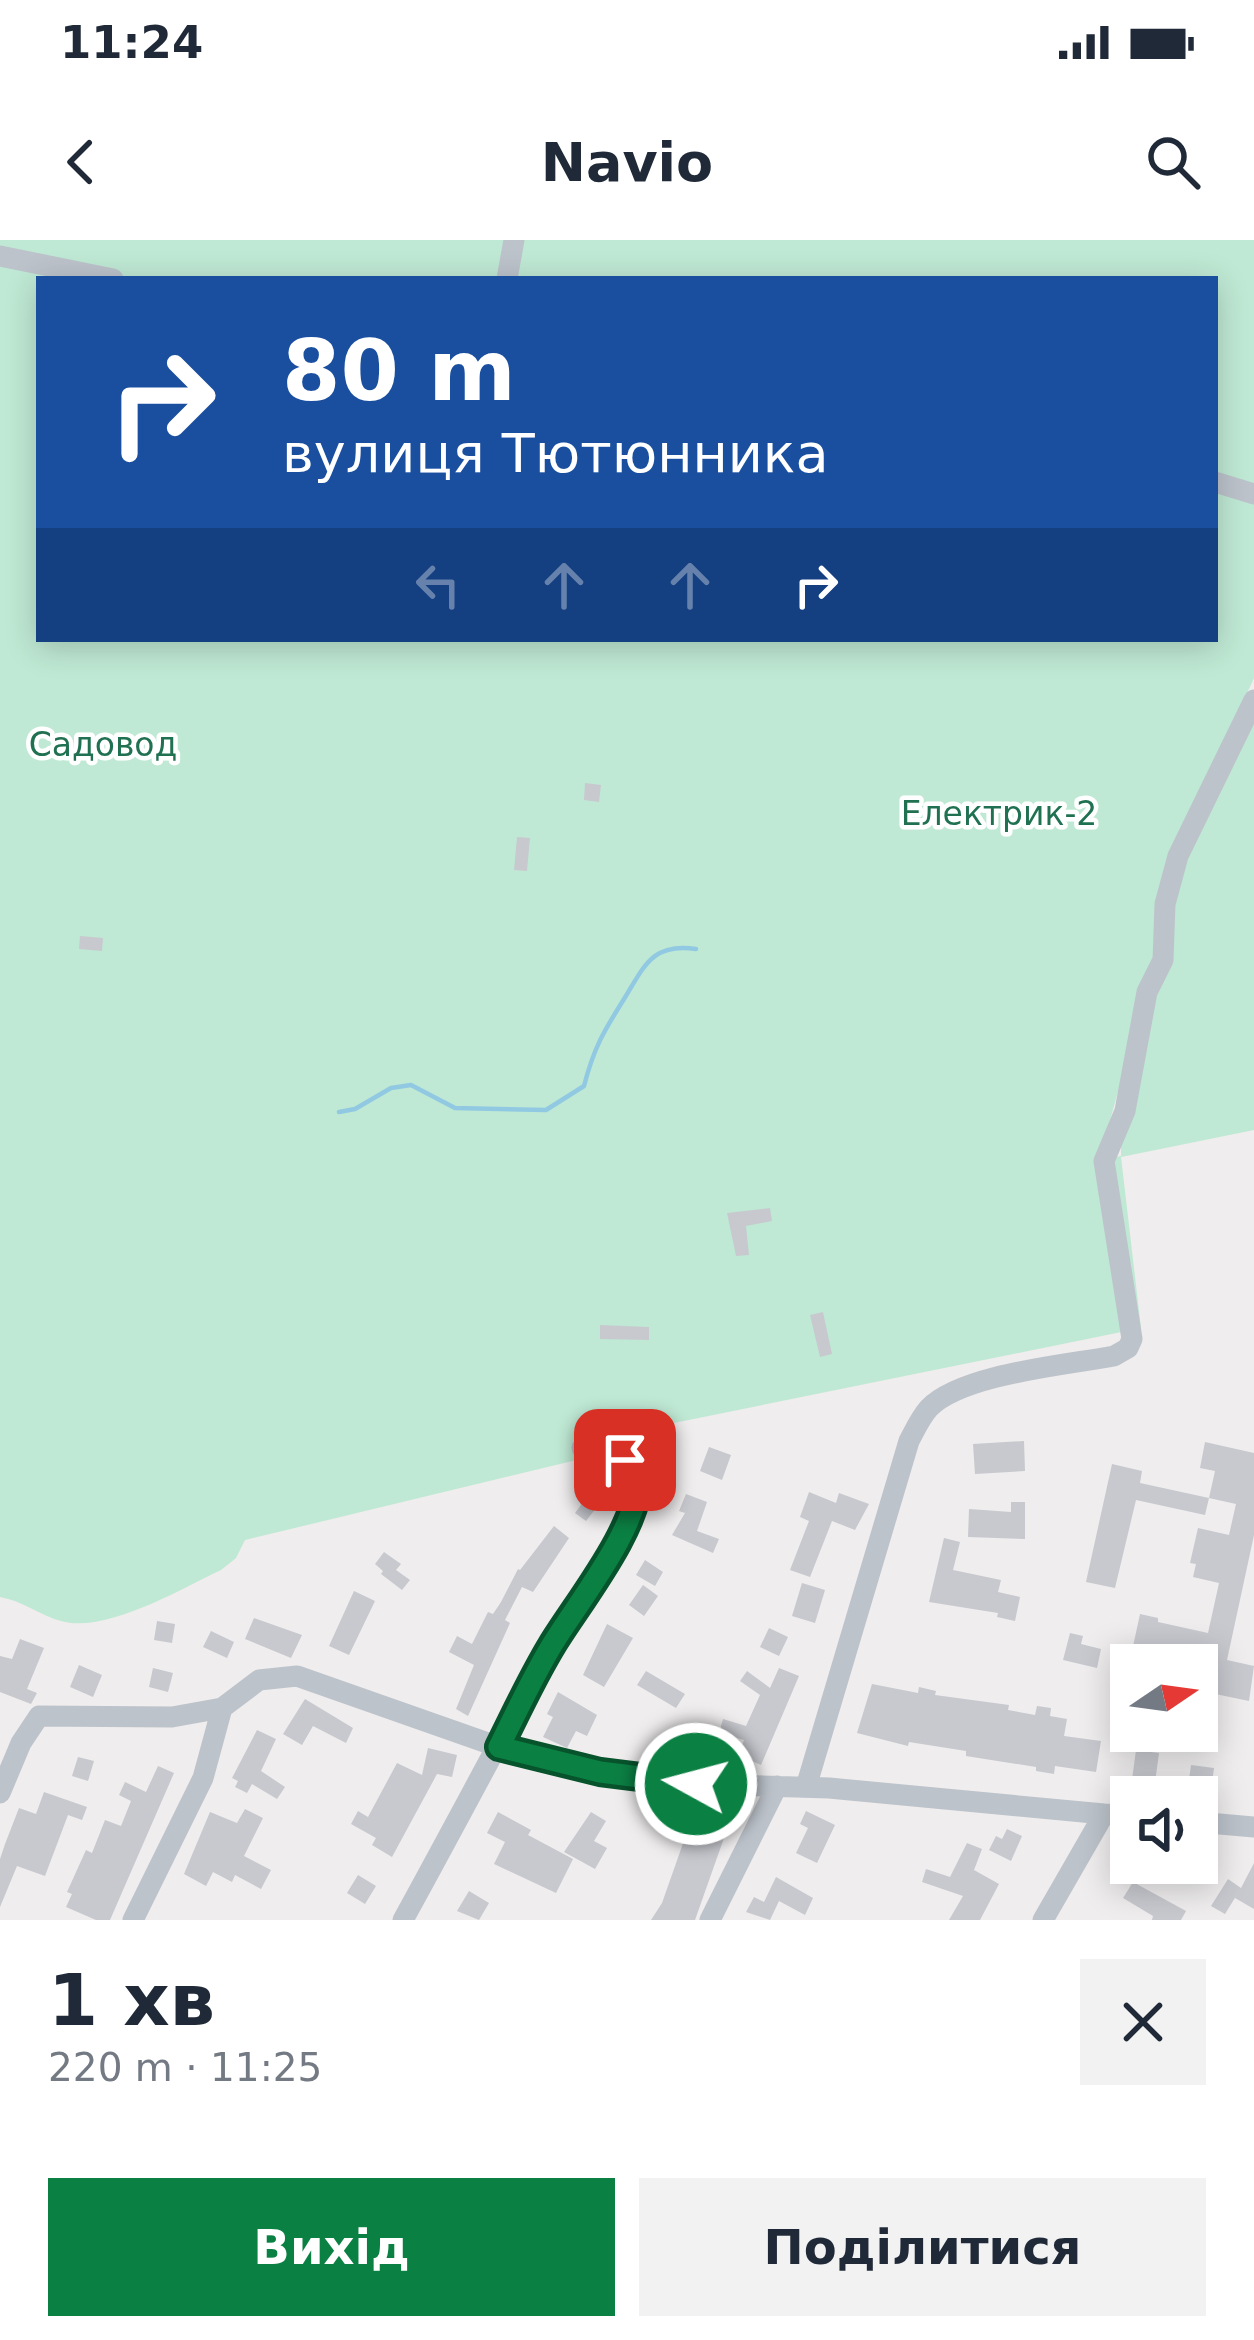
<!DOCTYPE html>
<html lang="uk">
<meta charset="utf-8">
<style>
:root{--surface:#fff;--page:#f2f2f3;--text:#1f2937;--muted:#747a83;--accent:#0b8043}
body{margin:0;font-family:"DejaVu Sans",sans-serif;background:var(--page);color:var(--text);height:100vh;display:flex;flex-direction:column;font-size:45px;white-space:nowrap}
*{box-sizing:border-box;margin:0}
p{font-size:39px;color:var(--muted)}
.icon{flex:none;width:66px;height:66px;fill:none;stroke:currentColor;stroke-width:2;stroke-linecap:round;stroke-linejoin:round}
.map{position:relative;height:1680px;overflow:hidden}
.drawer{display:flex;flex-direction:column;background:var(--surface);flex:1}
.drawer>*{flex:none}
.banner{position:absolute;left:36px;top:36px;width:1182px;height:366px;border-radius:0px;box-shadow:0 6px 30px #0003;background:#1a4fa0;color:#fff;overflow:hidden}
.needle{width:78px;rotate:77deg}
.tools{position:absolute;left:1110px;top:1404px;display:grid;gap:24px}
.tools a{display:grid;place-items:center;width:108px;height:108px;border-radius:0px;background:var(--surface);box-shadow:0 6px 30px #0003;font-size:60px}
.pin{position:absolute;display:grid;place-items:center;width:102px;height:102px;color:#fff;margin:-51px;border-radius:24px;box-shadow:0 6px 18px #0006}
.me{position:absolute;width:132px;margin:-66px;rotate:277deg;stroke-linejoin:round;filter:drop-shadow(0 0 9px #0008)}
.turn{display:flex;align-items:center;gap:42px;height:252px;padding:0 48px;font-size:54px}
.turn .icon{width:156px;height:156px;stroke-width:2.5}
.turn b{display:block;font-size:84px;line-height:102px}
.lanes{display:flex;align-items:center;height:114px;padding:0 48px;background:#0003;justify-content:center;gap:60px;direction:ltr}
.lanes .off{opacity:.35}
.round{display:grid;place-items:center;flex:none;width:126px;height:126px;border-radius:0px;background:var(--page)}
.head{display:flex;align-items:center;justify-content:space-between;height:204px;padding:0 48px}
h1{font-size:72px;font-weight:600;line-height:90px}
.action{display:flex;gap:24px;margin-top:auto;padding:24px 48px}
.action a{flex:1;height:138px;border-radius:0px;background:var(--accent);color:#fff;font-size:48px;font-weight:600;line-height:138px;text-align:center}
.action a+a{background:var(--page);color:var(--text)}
.status{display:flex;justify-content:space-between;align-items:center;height:84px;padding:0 60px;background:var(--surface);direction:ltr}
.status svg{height:33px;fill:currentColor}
header{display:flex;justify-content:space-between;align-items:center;height:156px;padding:0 48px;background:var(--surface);font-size:54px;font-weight:600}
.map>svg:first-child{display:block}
</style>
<div class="status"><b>11:24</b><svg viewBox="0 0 49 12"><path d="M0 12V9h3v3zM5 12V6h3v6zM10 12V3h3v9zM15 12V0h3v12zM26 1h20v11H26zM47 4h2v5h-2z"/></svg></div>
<header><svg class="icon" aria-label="back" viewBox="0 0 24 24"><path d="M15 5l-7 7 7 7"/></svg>Navio<svg class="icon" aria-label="search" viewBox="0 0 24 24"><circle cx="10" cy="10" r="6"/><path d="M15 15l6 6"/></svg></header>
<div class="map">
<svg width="1254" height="1680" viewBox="0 0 1254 1680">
<rect width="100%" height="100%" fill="#efeded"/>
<path fill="#bfe9d4" d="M0,0H1254V244L1215,233V39H135L0,9Z
M0,22L82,39H39V399H1215V249L1254,260V438L1201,553L1099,920L1121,916V898L1154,756L1171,722L1172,665L1183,620L1254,473V890L1121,917L1141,1088L659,1186L664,1223L633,1226L585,1218L245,1300L236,1318L221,1330C181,1349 105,1394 61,1381C39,1375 23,1361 0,1357Z"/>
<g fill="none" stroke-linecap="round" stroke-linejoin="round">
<path stroke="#91c9e2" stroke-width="4.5" d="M339,872L355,869L391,848L411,845L455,868L546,870L584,846C594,807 604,791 624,759C644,727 652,702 696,709"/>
</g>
<path fill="#c7c9cf" d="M585,543L601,545L599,562L584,560Z
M517,597L530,598L527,631L514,630Z
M80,696L103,698L102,711L79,709Z
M770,968L772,981L746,986L749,1015L736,1016L727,973Z
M823,1072L832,1114L820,1117L810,1075Z
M600,1085L649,1087V1100L600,1099Z
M1024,1201L1025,1231L975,1234L973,1204Z
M1205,1202L1254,1213V1295L1227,1420L1254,1426L1249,1461L1201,1451L1206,1425L1149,1421L1148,1425H1129L1140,1374L1158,1378V1382L1208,1393L1219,1343L1193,1337L1196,1324L1190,1323L1198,1288L1229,1295L1236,1264L1209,1258L1215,1231L1200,1228Z
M709,1207L731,1215L722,1240L700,1231Z
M1112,1224L1142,1231L1140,1243L1209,1258L1205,1275L1136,1260L1115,1348L1086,1342Z
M592,1250L603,1259L586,1281L575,1273Z
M809,1252L836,1263L839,1253L869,1264L855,1290L832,1281L810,1337L790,1330L809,1281L800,1277Z
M686,1254L707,1262L697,1291L719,1299L713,1313L672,1295L685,1273L679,1271Z
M1011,1262H1025V1299L968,1297L969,1269L1011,1272Z
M554,1286L569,1298L533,1352L522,1347L505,1380L510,1383L468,1476L456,1469L474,1425L449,1412L457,1396L472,1404L488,1372L493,1374L501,1362L518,1329L520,1330Z
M944,1298L960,1302L953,1330L1001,1340L998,1352L1020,1357L1015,1381L997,1377L998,1373L929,1362Z
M384,1312L401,1324L396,1330L410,1340L402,1350L381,1334L383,1331L375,1324Z
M645,1320L663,1332L655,1346L636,1335Z
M802,1343L825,1350L815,1383L792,1376Z
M643,1345L658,1356L644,1376L629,1365Z
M354,1351L375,1361L349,1415L329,1406Z
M254,1378L302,1395L291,1418L245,1399Z
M157,1381L175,1384L172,1403L154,1400Z
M607,1384L633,1398L604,1447L583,1435Z
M769,1388L788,1397L779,1416L760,1407Z
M211,1391L234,1402L227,1418L203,1407Z
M1070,1393L1083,1396L1081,1404L1101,1409L1097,1428L1063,1420Z
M20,1399L44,1408L27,1449L37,1453L31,1464L0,1452V1416L12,1419Z
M79,1425L102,1435L93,1457L70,1447Z
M153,1428L173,1433L168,1452L149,1447Z
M779,1428L799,1436L761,1525L738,1515L744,1500L719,1493L723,1479L746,1486L760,1455L740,1441L747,1431L770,1448Z
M646,1431L685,1454L676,1468L637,1445Z
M872,1444L918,1453L919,1447L936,1451L935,1455L1009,1465L1008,1470L1035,1475L1037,1466L1051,1468L1050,1476L1067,1479L1064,1496L1101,1501L1096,1532L1055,1526L1054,1534L1036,1531V1527L966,1516V1511L909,1502L908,1506L857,1493Z
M558,1452L597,1475L587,1496L576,1491L567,1508L543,1497L553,1477L547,1474Z
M305,1459L353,1488L346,1503L313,1486L302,1505L283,1494Z
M691,1487L710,1496L703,1512L684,1503Z
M257,1490L276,1499L261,1531L285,1547L277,1559L252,1544L247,1553L235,1547L238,1541L232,1538Z
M428,1508L457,1515L452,1537L437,1534L392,1617L372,1605L376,1598L351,1584L358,1571L368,1577L397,1523L422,1535Z
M1136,1510L1159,1513L1155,1543L1132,1540Z
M78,1517L94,1521L88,1541L72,1536Z
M1191,1525L1214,1528L1210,1559L1187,1555Z
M158,1526L174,1533L110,1680H96L66,1667L72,1654L67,1652L86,1610L92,1613L105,1580L121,1586L131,1561L119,1555L125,1542L146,1552Z
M44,1552L87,1567L82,1580L68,1575L45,1636L17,1626L0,1667V1619L5,1604L19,1568L36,1574Z
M245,1569L263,1578L244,1616L271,1630L261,1649L235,1635L232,1642L213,1632L206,1646L184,1634L210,1572L237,1583Z
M806,1571L835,1585L817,1623L796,1613L808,1588L800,1584Z
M498,1572L531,1590L528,1595L573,1619L556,1653L494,1624L505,1602L487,1593Z
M591,1572L606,1581L594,1601L607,1608L595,1629L564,1612Z
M685,1573L708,1582L712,1573L730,1581L695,1680H651L662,1663L687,1592L679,1589Z
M1007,1589L1022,1596L1011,1621L989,1610L996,1596L1002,1599Z
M967,1603L982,1609L974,1630L999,1644L980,1680H949L963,1656L922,1642L926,1629L950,1637Z
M1254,1623V1669L1235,1658L1241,1648L1225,1674L1211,1666L1228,1639L1241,1648Z
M358,1635L376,1646L365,1664L347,1653Z
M776,1637L813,1658L805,1675L779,1661L770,1680L746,1672L754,1657L764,1662Z
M1133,1642L1186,1671L1181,1680H1152L1153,1676L1123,1658Z
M469,1651L489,1663L479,1680L457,1671Z"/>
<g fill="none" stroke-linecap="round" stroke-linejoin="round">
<path stroke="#bdc3cb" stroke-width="21" d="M0,16L113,39
M507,39L514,0
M1215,242L1254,254
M806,1547L909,1201C915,1190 920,1178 929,1168C962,1134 1066,1125 1114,1116L1128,1108L1132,1099L1104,921L1125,871L1147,752L1163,720L1165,664L1178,616L1254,460
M0,1553L21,1503L39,1476L172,1477L222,1468
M1197,1582L1254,1587
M133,1680L203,1538L222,1468L259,1440L297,1436L499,1507L600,1532L696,1544L829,1548L1104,1574
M403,1680C452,1591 499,1502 547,1413C567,1376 641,1282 638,1244C636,1216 605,1208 582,1208
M710,1680L777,1546
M1043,1680L1104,1574L1131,1576"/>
</g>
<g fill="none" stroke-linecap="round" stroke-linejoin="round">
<g stroke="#07532c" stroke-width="30">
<path id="route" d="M625,1220L638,1238C641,1285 576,1365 552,1405C532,1438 516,1473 499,1507L600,1532L696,1544"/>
</g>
<use href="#route" stroke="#0b8043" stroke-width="21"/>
</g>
<g text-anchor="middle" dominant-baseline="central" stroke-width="9" stroke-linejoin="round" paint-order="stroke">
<g font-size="33" fill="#207151" stroke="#fff">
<text x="103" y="504">Садовод</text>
<text x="999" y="573">Електрик-2</text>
</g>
</g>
</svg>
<div class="tools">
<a><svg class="needle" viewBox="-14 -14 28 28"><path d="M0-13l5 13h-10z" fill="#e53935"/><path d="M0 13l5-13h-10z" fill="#747a83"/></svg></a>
<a><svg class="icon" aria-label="sound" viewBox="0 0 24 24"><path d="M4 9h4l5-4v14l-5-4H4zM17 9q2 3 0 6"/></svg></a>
</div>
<div class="pin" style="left:625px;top:1220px;background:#d93025"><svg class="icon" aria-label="arrive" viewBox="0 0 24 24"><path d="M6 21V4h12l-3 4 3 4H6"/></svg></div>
<svg class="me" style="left:696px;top:1544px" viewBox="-20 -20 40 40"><circle r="17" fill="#0b8043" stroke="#fff" stroke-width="3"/><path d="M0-11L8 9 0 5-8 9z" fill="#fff"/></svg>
<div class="banner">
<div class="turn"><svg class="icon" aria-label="right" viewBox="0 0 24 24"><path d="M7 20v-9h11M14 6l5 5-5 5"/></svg><div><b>80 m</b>вулиця Тютюнника</div></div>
<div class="lanes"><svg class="icon off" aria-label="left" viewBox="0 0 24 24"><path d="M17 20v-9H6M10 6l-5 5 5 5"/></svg><svg class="icon off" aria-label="ahead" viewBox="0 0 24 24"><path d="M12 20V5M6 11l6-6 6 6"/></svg><svg class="icon off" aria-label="ahead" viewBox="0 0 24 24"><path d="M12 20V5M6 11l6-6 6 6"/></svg><svg class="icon" aria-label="right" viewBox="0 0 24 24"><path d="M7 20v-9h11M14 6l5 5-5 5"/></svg></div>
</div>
</div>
<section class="drawer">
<div class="head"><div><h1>1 хв</h1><p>220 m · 11:25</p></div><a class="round"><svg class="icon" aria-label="close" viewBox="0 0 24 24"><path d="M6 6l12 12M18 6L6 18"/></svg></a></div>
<div class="action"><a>Вихід</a><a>Поділитися</a></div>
</section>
